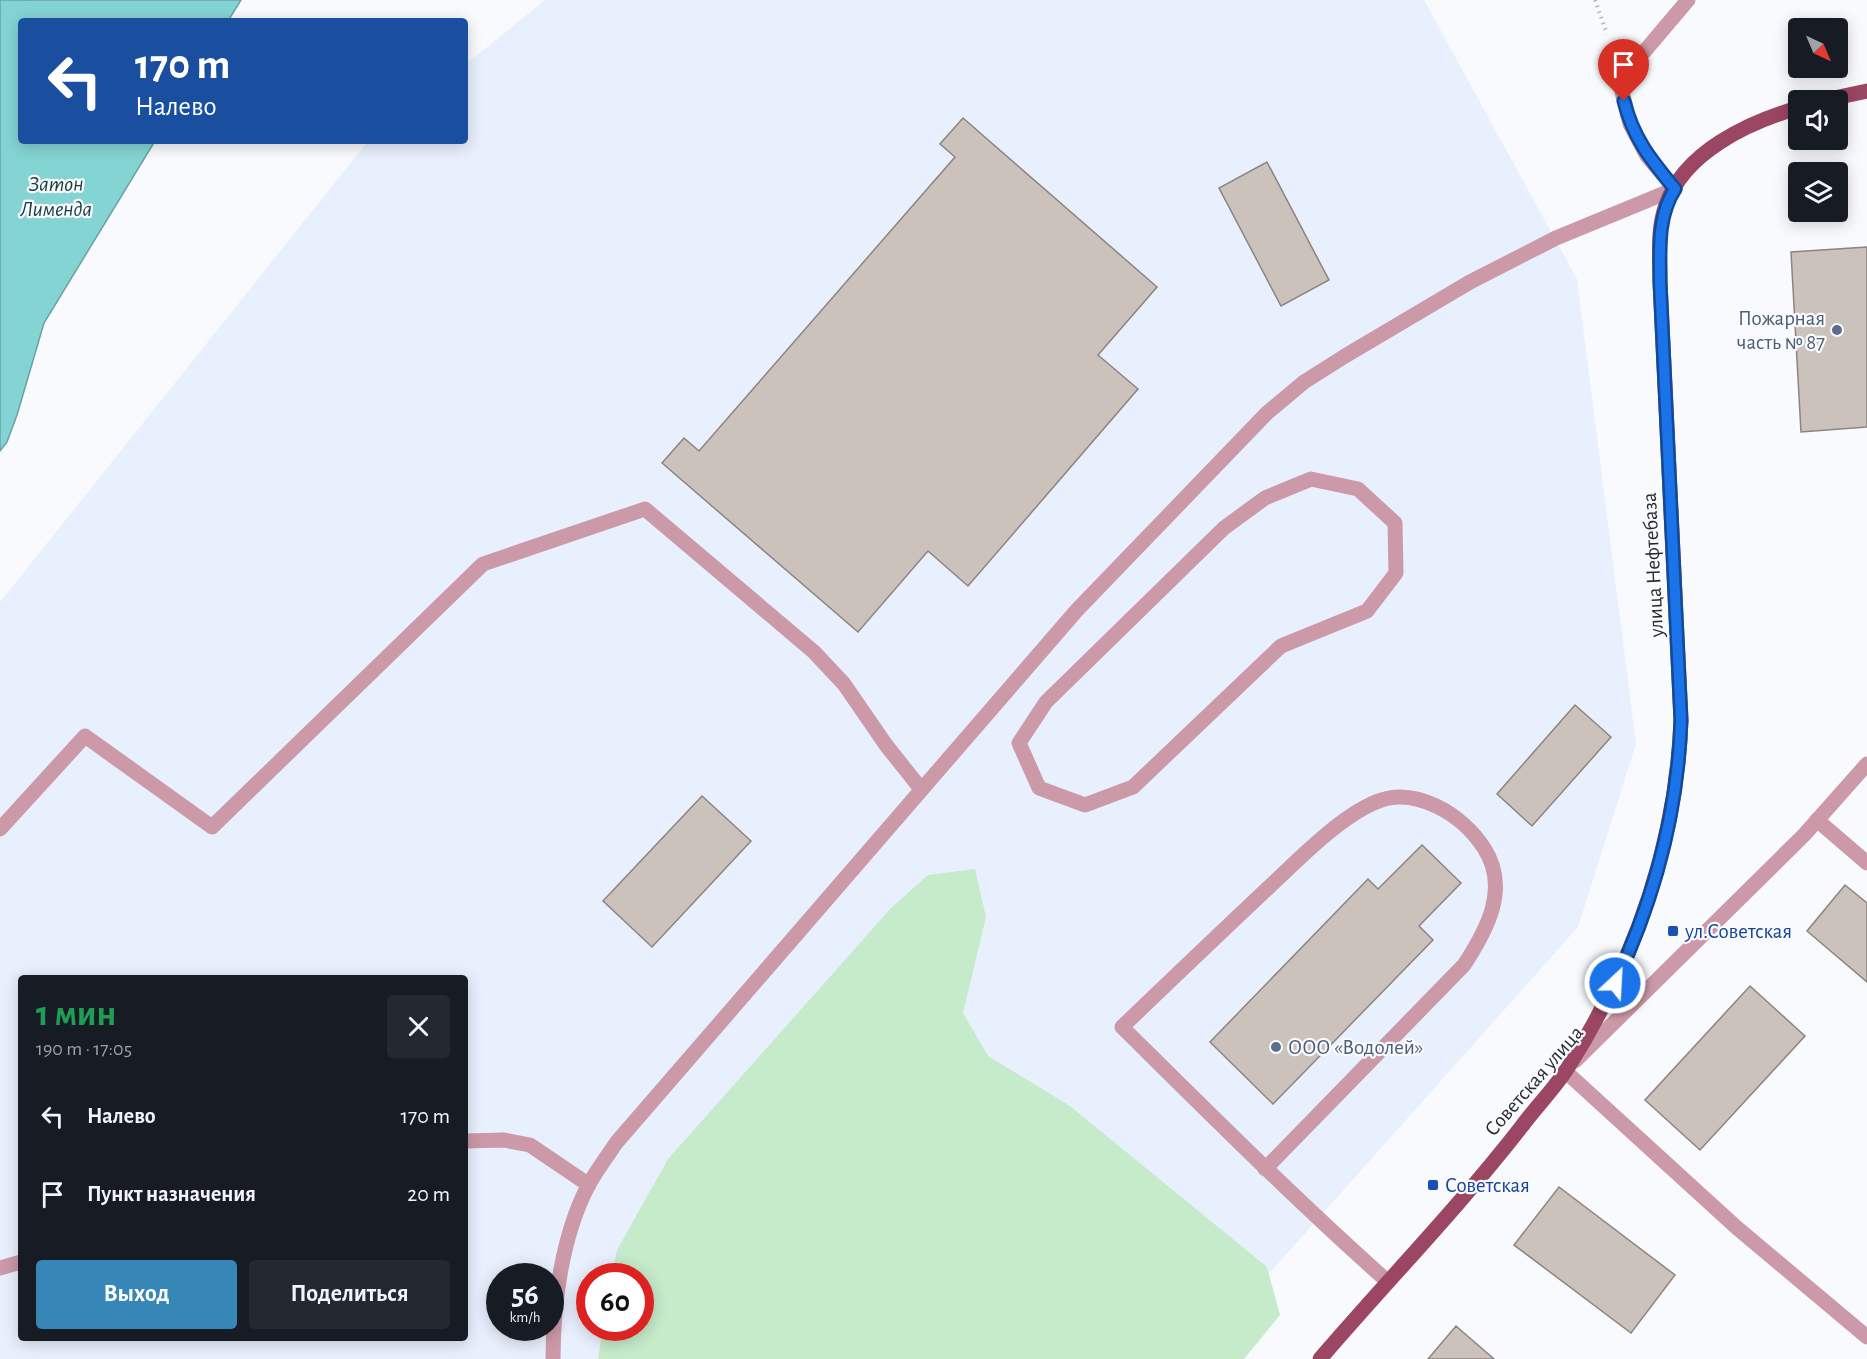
<!DOCTYPE html>
<html lang="ru">
<meta charset="utf-8">
<style>
:root{--surface:#171b24;--page:#242831;--text:#f1f3f6;--muted:#9ea1a6;--accent:#3686b8}
body{margin:0;font-family:"Alegreya Sans",sans-serif;background:var(--page);color:var(--text);height:100vh;display:flex;flex-direction:column;font-size:22px;white-space:nowrap}
*{box-sizing:border-box;margin:0}
p{font-size:20px;color:var(--muted)}
.icon{flex:none;width:33px;height:33px;fill:none;stroke:currentColor;stroke-width:2;stroke-linecap:round;stroke-linejoin:round}
.map{position:relative;flex:1;overflow:hidden}
.sheet{position:absolute;left:18px;top:975px;width:450px;height:366px;display:flex;flex-direction:column;background:var(--surface);border-radius:6px;box-shadow:0 3px 15px #0003}
.sheet>*{flex:none}
.hud{position:absolute;left:18px;top:18px;width:450px;height:126px;border-radius:6px;box-shadow:0 3px 15px #0003;background:#1a4fa0;color:#fff;overflow:hidden}
.needle{width:39px;rotate:136deg}
.controls{position:absolute;left:1788px;top:18px;display:grid;gap:12px}
.controls a{display:grid;place-items:center;width:60px;height:60px;border-radius:6px;background:var(--surface);box-shadow:0 3px 15px #0003;font-size:30px}
.speed{position:absolute;left:486px;top:1263px;display:flex;gap:12px;font-size:30px;font-weight:700;text-align:center}
.speed>*{display:grid;place-content:center;width:78px;height:78px;border-radius:50%;background:var(--surface);box-shadow:0 3px 15px #0003;line-height:1}
.speed small{font-size:15px;font-weight:400}
.speed .limit{border:9px solid #d22;background:#fff;color:#111}
.pin{position:absolute;display:grid;place-items:center;width:51px;height:51px;color:#fff;margin:-62px -26px;border-radius:50% 50% 50% 0;rotate:-45deg;box-shadow:0 0 6px #0007}
.pin .icon{rotate:45deg}
.me{position:absolute;width:66px;margin:-33px;rotate:25deg;stroke-linejoin:round;filter:drop-shadow(0 0 4px #0008)}
.turn{display:flex;align-items:center;gap:21px;height:126px;padding:0 18px;font-size:27px}
.turn .icon{width:78px;height:78px;stroke-width:2.5}
.turn b{display:block;font-size:42px;line-height:51px}
.round{display:grid;place-items:center;flex:none;width:63px;height:63px;border-radius:6px;background:var(--page)}
.summary{display:flex;align-items:center;justify-content:space-between;height:102px;padding:0 18px}
h1{font-size:36px;font-weight:600;line-height:45px;color:#1e9e55}
.button{display:flex;gap:12px;margin-top:auto;padding:12px 18px}
.button a{flex:1;height:69px;border-radius:6px;background:var(--accent);color:#fff;font-size:24px;font-weight:600;line-height:69px;text-align:center}
.button a+a{background:var(--page);color:var(--text)}
ul{padding:0;list-style:none}
li{display:flex;align-items:center;gap:18px;height:78px;padding:0 18px}
li div{flex:1}
li b{display:block;font-size:22px}
li em{font-style:normal}
.map>svg:first-child{display:block}
</style>
<div class="map">
<svg width="1867" height="1359" viewBox="0 0 1867 1359">
<rect width="100%" height="100%" fill="#f8fafe"/>
<path fill="#e9f0fd" fill-rule="evenodd" d="M545,0H1424L1577,279L1636,744L1578,927L1193,1359H0V602L365,145L371,141H465V65ZM21,978H465V1338H21ZM500,1276H550V1328H500ZM590,1276H640V1328H590Z"/>
<path fill="#c5ebcb" d="M975,869L986,917L963,1013L988,1056L1070,1106L1267,1267L1280,1315L1244,1359H598L603,1328H640V1276H612L617,1250L668,1159L891,908L928,875Z"/>
<path fill="#85d4d4" stroke="#69a1a2" stroke-width="1.5" d="M0,0H241L228,21H21V141H155L44,323L17,415L7,442L0,451Z"/>
<path fill="#cbc2bc" stroke="#8d847f" stroke-width="1.5" d="M963,118L1157,287L1098,355L1138,389L968,586L928,551L858,632L662,463L684,438L699,451L955,157L940,144Z
M1267,162L1329,280L1281,306L1219,188Z
M1867,247V427L1801,432L1791,252Z
M1575,705L1611,737L1532,826L1497,794Z
M702,796L751,841L652,947L603,901Z
M1422,845L1461,883L1419,926L1433,940L1273,1104L1210,1042L1368,879L1378,889Z
M1845,885L1867,903V982L1807,931Z
M1750,986L1805,1036L1700,1150L1645,1100Z
M1559,1187L1675,1275L1631,1333L1514,1245Z
M1456,1326L1494,1359H1428Z"/>
<g fill="none" stroke-linecap="round" stroke-linejoin="round">
<path stroke="#b4b6b9" stroke-width="4" stroke-dasharray="1.5 4.5" stroke-linecap="butt" d="M1595,0L1607,34"/>
<path stroke="#cb99a7" stroke-width="15" d="M1311,479L1358,489L1395,523L1396,573L1367,611L1281,646L1133,787L1085,805L1039,788L1019,743L1046,702L1224,528L1265,498Z
M1817,820L1867,863
M0,829L85,736L212,827L483,564L645,509L814,652L844,684L886,745L921,789
M1565,1071L1736,1227L1867,1337
M465,1141L504,1140L530,1145L589,1185
M1265,1169L1464,965C1487,930 1510,888 1484,848C1463,815 1415,785 1376,802C1339,817 1296,862 1267,889C1218,935 1170,981 1122,1027C1209,1113 1295,1199 1387,1281
M0,1268L21,1262
M553,1359C553,1303 562,1236 588,1186C596,1171 607,1157 616,1143L1077,610L1267,413L1304,382L1345,356L1470,282L1556,238L1675,189L1647,156L1630,124L1613,55L1644,52L1688,0"/>
<path stroke="#cb99a7" stroke-width="15" d="M1575,1061L1804,835L1867,764"/>
<path stroke="#9b4663" stroke-width="15" d="M1825,100L1867,91
M1320,1359C1387,1281 1459,1207 1522,1126C1536,1107 1554,1089 1567,1069C1634,963 1676,845 1681,720L1660,282C1660,257 1657,229 1666,205C1684,152 1749,122 1798,108"/>
</g>
<g fill="none" stroke-linecap="round" stroke-linejoin="round">
<g stroke="#114b97" stroke-width="15">
<path id="route" d="M1615,983C1654,900 1678,812 1681,720L1660,282C1660,250 1657,217 1675,189C1651,160 1633,138 1624,101"/>
</g>
<use href="#route" stroke="#1a73e8" stroke-width="10"/>
</g>
<g fill="#5c6f8a" stroke="#f8fafe" stroke-width="2">
<circle cx="1837" cy="330" r="6"/>
<circle cx="1276" cy="1047" r="6"/>
</g>
<g fill="#1a4fb4" stroke="#f8fafe" stroke-width="2">
<rect x="1667" y="925" width="12" height="12" rx="3"/>
<rect x="1427" y="1179" width="12" height="12" rx="3"/>
</g>
<g text-anchor="middle" dominant-baseline="central" stroke-width="4.5" stroke-linejoin="round" paint-order="stroke">
<g font-size="21" fill="#4e5e75" stroke="#f8fafe" text-anchor="end">
<text x="1825" y="318">Пожарная<tspan x="1825" dy="24">часть № 87</tspan></text>
<text x="1288" y="1047" text-anchor="start">ООО «Водолей»</text>
</g>
<g font-size="21" fill="#282a2d" stroke="#f8fafe">
<text transform="translate(1653 565) rotate(-93)">улица Нефтебаза</text>
<text transform="translate(1534 1081) rotate(-49)">Советская улица</text>
</g>
<g font-size="21" fill="#164399" stroke="#f8fafe" text-anchor="start">
<text x="1685" y="931">ул.Советская</text>
<text x="1445" y="1185">Советская</text>
</g>
<g font-size="22" font-style="italic" fill="#173d3d" stroke="#f8fafe">
<text x="56" y="184">Затон<tspan x="56" dy="25">Лименда</tspan></text>
</g>
</g>
</svg>
<div class="controls">
<a><svg class="needle" viewBox="-14 -14 28 28"><path d="M0-13l5 13h-10z" fill="#e53935"/><path d="M0 13l5-13h-10z" fill="#9ea1a6"/></svg></a>
<a><svg class="icon" aria-label="sound" viewBox="0 0 24 24"><path d="M4 9h4l5-4v14l-5-4H4zM17 9q2 3 0 6"/></svg></a>
<a><svg class="icon" aria-label="layers" viewBox="0 0 24 24"><path d="M12 4l9 5-9 5-9-5zM3 14l9 5 9-5"/></svg></a>
</div>
<div class="speed"><div>56<small>km/h</small></div><div class="limit">60</div></div>
<div class="pin" style="left:1624px;top:101px;background:#d93025"><svg class="icon" aria-label="arrive" viewBox="0 0 24 24"><path d="M6 21V4h12l-3 4 3 4H6"/></svg></div>
<svg class="me" style="left:1615px;top:983px" viewBox="-20 -20 40 40"><circle r="17" fill="#1a73e8" stroke="#fff" stroke-width="3"/><path d="M0-11L8 9 0 5-8 9z" fill="#fff"/></svg>
<div class="hud">
<div class="turn"><svg class="icon" aria-label="left" viewBox="0 0 24 24"><path d="M17 20v-9H6M10 6l-5 5 5 5"/></svg><div><b>170 m</b>Налево</div></div>
</div>
<section class="sheet">
<div class="summary"><div><h1>1 мин</h1><p>190 m · 17:05</p></div><a class="round"><svg class="icon" aria-label="close" viewBox="0 0 24 24"><path d="M6 6l12 12M18 6L6 18"/></svg></a></div>
<ul>
<li><svg class="icon" aria-label="left" viewBox="0 0 24 24"><path d="M17 20v-9H6M10 6l-5 5 5 5"/></svg><div><b>Налево</b></div><em>170 m</em></li>
<li><svg class="icon" aria-label="arrive" viewBox="0 0 24 24"><path d="M6 21V4h12l-3 4 3 4H6"/></svg><div><b>Пункт назначения</b></div><em>20 m</em></li>
</ul>
<div class="button"><a>Выход</a><a>Поделиться</a></div>
</section>
</div>
